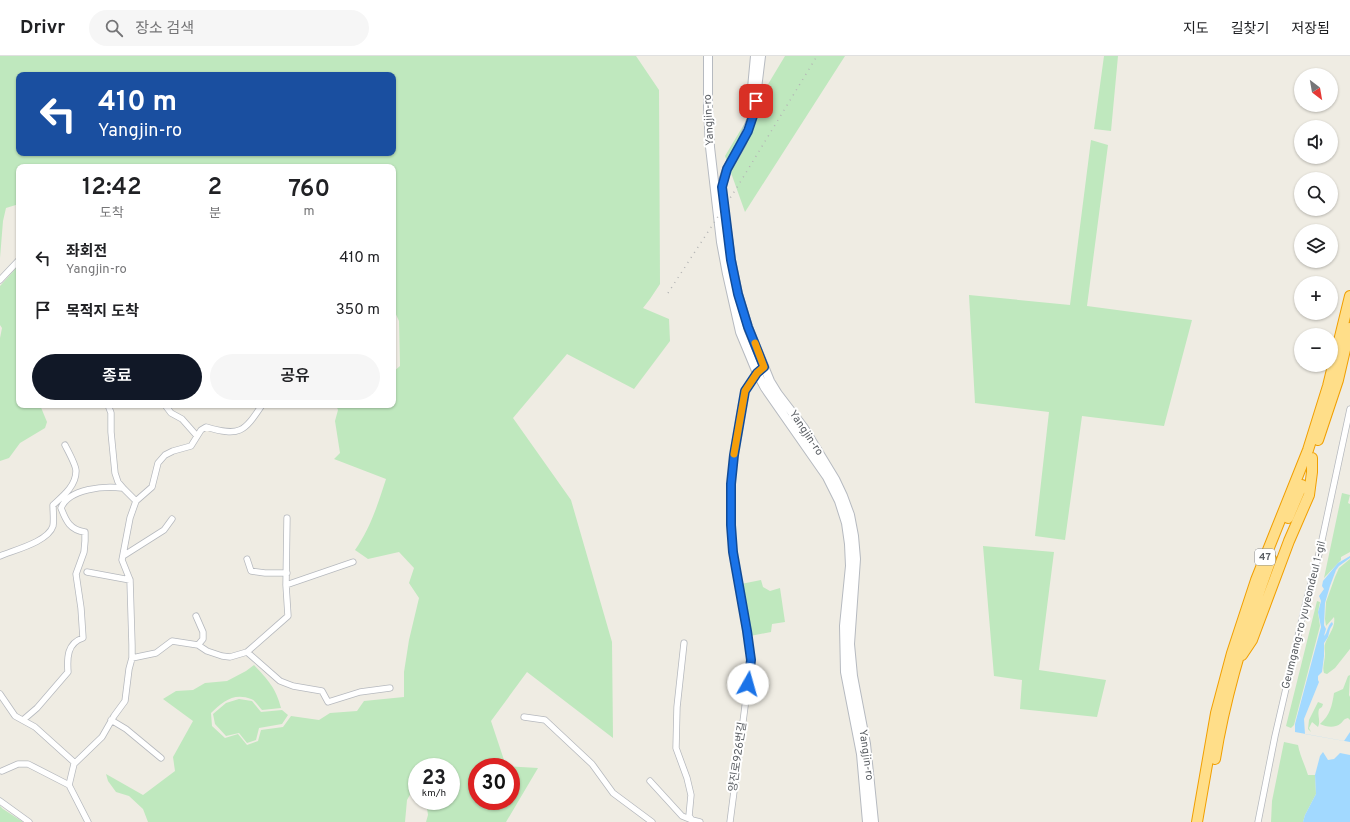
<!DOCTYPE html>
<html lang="ko">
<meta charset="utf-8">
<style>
:root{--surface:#fff;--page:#f6f6f6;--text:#202124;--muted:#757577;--line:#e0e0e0;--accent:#111827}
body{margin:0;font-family:Overpass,"Noto Sans KR",sans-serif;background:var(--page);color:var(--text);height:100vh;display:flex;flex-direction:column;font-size:15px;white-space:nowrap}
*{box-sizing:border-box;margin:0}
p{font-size:13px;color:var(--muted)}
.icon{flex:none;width:22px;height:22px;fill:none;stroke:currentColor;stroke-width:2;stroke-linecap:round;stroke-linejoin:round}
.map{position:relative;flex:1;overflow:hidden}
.side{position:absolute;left:16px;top:108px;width:380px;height:244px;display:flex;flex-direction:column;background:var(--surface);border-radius:8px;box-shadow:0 1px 3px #0004}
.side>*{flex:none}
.guide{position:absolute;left:16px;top:16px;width:380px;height:84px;border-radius:8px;box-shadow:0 1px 3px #0004;background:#1a4fa0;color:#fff;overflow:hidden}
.needle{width:26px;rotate:149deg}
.controls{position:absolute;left:1294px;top:12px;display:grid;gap:8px}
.controls a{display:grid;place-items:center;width:44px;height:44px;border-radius:50%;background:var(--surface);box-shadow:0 1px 3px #0004;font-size:20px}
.speed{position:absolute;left:408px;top:702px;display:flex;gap:8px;font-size:20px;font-weight:700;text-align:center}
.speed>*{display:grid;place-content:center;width:52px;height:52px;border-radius:50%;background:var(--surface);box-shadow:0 1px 3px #0004;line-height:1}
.speed small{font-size:10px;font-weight:400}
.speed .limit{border:6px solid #d22;background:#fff;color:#111}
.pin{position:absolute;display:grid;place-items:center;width:34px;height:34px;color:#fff;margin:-17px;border-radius:8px;box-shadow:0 2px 6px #0006}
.me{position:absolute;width:44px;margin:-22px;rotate:7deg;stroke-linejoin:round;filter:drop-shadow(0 0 3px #0008)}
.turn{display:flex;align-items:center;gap:14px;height:84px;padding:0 16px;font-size:18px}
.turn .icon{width:52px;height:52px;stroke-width:2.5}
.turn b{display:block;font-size:28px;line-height:34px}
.eta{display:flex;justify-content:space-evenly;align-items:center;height:68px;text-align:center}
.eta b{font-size:24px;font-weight:600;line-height:28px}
.primary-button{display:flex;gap:8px;margin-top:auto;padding:8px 16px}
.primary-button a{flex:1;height:46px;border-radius:24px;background:var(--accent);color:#fff;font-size:16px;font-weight:600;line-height:46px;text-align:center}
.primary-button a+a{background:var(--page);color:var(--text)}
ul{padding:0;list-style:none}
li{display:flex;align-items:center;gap:12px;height:52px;padding:0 16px}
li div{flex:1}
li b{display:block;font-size:15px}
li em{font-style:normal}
header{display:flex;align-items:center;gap:24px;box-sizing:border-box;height:56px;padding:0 20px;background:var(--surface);border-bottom:1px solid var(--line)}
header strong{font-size:19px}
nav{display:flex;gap:22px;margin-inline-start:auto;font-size:14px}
.search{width:280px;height:36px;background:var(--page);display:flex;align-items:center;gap:10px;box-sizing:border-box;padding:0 14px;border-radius:22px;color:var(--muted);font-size:15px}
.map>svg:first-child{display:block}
</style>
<header>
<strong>Drivr</strong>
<div class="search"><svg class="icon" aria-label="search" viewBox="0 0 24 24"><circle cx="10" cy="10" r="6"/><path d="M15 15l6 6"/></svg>장소 검색</div>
<nav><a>지도</a><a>길찾기</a><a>저장됨</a></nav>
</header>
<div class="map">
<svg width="1350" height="766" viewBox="0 0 1350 766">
<rect width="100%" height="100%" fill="#efece3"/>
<path fill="#bfe8be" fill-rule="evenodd" d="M0,0H636L659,34L660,228L650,243L643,252L669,263L670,285L634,333L567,298L513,362L571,444L612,586L613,682L527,616L491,665L506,710L538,712L506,766H426L428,759L426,745H451V711H417V735L411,737L407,744L405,766H148L143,753L129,740L116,736L108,725L106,718L143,739L175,715L173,701L193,665L163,643L176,635L193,634L205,627L227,625L246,615L254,609C268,624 276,632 281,652L262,654C259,651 255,644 251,643C234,636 222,646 211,657L212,670L225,682L238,678L247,689L258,685L261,674L283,671L291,660L319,664L330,657L357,655L364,645L404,641V616L409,584L419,542L409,527L414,512L399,496L368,503L355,494C370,473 378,448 386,423L334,403L340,397L335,365L338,354L336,349H393V316L400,310L399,265L393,252V111H19V148L6,152L3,165L0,202ZM19,19H393V97H19ZM477,711H511V745H477Z
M785,0H845L745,156L725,100Z
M1104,0H1118L1111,75L1094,73Z
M1091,84L1108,89L1087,250L1192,264L1164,370L1082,360L1065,484L1035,480L1049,356L975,347L969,239L1070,249Z
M19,209V349H40L47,366L45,372L20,387L9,402L0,405V282L2,272L0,269V230Z
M1342,437L1350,439L1348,447L1350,448V496L1341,501V504L1324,522Z
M983,490L1054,496L1039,614L1106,624L1097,661L1020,653L1022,624L994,620Z
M1350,503V593L1335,612L1327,618L1324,617C1322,611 1325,605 1325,598C1325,595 1324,591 1325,588C1328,579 1336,571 1334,561L1326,570L1325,563L1326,546L1335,521L1339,512Z
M761,524L763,531L770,535L780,532L785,566L772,568L771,576L750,580L741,528Z
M1317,545L1320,546L1318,556L1320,570L1294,669L1291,672L1286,670Z
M1350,619L1349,639L1350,641V664L1348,662C1343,663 1344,665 1340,668C1335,672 1326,671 1320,668C1330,659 1332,650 1334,637L1343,633L1348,620Z
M239,643L252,645L261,656L282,654L288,659L282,668L259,672L256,684L247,687L239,677L226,680L215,668L213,658L226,647Z
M1318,646L1323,648L1322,651L1319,653C1317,660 1321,664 1318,671L1312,666L1309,672L1311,676L1308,673L1309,664Z
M1284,686L1298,689C1300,700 1305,709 1308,719H1315L1316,738L1305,759L1303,766H1271L1272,745Z
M0,750L3,753L23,766H0Z"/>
<path fill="#a2d9ff" d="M1350,500V502L1339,510L1336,514L1330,530L1325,547L1324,569L1326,573L1324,580C1328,576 1327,570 1332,566L1333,568L1330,573L1328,581L1324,587V600L1322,616L1318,620V624L1319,626L1304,663L1305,678L1344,685L1350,676V686L1295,676V668L1321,571L1318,556L1321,545L1319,540L1324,533L1322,530L1323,525L1338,507Z
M1323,696L1328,704L1334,703L1340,697L1350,699V766H1303L1305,759L1316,738L1315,719L1320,700Z"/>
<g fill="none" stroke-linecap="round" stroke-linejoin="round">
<g stroke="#b6b9be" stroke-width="7">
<path id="street" d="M0,224L19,204
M108,349L111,357V376L115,417L118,426L124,433L136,445
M165,349L171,357L182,363L197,380
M0,500C14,494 48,486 53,470C54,464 53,455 53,449C63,440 76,430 76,415C76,409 68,395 65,389
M123,500L164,474L172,463
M247,503L251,515L265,517H287
M87,516L130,524
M286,529L353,506
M196,560L203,576V583L198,589
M684,587L677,651L676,692L687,722L691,739L689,760L692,764L700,766
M247,596L288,560L286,529L287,462
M132,602L156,597L172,585L198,589L207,595L222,600L230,601L247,596L280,625L293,630L322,635L328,646L360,636L390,632
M0,638L15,660L35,671L75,707
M524,661L545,664L592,708L613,737L652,766
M23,664L37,652L68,616C67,602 67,587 83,582L81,552L76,518L84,496L85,485V476C70,474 66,465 61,452C69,432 105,430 122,432
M111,664L126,673L161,702
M2,715L18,708H28L69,729
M650,725L682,760L692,764
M0,745L29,766
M88,766L69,729L74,708L102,681L114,660L125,645L129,613L132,602V589L130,524L122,504L130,462L136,445L152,431L158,407L165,399L173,395L191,390L201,374L206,371C240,381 244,376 262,349
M730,766L751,604L747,575L733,497L731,469V428L734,399L745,335L752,324L760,315
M1258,766L1275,680L1305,550L1319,498L1350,353"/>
</g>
<g stroke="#b6bac0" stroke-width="10">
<path id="secondary" d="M708,0V51L710,91L721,186L727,218L740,276L757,317L765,332L827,421L839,445L846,467L849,488L850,510L844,570L845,616L861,698L867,766
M761,0L754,57L742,87L727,113L721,131L731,204L738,238L748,271L770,325L778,338L804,372L835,423L843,440L850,459L854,480L856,503L850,588L853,620L866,688L874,766
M751,43L755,0"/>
</g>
<g stroke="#f19f00" stroke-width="12">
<path id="highway" d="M1318,384L1338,324L1350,272
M1288,462L1302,429
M1242,599L1252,584L1289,485L1309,439L1312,416V402
M1215,703C1226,634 1247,568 1271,503
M1197,766L1216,657L1232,597L1256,524L1308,394L1328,330L1350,240"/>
</g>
<use href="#street" stroke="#fff" stroke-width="5.5"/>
<use href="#secondary" stroke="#fff" stroke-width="8"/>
<use href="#highway" stroke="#ffde89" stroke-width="10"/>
<path stroke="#b4b5b5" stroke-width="1.5" stroke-dasharray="1 5" stroke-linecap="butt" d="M668,237L736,133L817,0"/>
</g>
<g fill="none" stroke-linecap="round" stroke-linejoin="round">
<g stroke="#114b97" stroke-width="10">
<path id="route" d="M748,628L751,604L747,575L733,496L731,469V428L734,399L745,335L757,317L764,311L748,271L738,238L731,204L722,131L727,113L748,75L754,57L756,45"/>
</g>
<use href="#route" stroke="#1a73e8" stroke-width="7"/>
<path stroke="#f59e0b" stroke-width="7" d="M734,398L745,335L757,317L764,311L755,287"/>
</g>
<g text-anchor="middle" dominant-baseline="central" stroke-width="4" stroke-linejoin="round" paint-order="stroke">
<rect fill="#fff" stroke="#8c8f92" stroke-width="1" x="1255" y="493" width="20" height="16" rx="3"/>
<g font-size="10" font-weight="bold" fill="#5b5f64">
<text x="1265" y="501">47</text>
</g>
<g font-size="11" fill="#5b5f64" stroke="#fff">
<text transform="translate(709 64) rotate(-93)">Yangjin-ro</text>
<text transform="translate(806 377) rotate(56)">Yangjin-ro</text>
<text transform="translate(1304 559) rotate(-76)">Geumgang-ro yuyeondeul 1-gil</text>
<text transform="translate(866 699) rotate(82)">Yangjin-ro</text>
<text transform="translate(738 701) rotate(-82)">양진로926번길</text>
</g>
</g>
</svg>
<div class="controls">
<a><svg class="needle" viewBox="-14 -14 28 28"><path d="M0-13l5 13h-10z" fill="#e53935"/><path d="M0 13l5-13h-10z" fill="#757577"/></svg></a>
<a><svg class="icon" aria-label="sound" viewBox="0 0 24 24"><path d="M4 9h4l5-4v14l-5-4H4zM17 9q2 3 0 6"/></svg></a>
<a><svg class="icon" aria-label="search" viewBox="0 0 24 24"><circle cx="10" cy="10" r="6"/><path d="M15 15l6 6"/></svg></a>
<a><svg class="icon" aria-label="layers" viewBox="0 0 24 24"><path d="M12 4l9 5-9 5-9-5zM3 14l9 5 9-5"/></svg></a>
<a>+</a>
<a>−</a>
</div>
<div class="speed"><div>23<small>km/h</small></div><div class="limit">30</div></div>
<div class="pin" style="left:756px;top:45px;background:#d93025"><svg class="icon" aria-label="arrive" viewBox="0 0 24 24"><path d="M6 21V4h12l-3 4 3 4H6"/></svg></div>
<svg class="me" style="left:748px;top:628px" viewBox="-20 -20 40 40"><circle r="19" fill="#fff"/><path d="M0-13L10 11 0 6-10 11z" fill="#1a73e8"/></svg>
<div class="guide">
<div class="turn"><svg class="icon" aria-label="left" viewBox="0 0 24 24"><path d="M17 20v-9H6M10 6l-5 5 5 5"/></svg><div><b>410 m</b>Yangjin-ro</div></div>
</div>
<section class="side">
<div class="eta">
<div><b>12:42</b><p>도착</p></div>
<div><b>2</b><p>분</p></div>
<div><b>760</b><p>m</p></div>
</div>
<ul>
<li><svg class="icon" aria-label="left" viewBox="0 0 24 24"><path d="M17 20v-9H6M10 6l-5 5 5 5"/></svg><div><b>좌회전</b><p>Yangjin-ro</p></div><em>410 m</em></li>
<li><svg class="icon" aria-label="arrive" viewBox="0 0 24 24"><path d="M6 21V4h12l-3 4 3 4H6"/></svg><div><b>목적지 도착</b></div><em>350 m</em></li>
</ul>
<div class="primary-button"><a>종료</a><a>공유</a></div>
</section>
</div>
